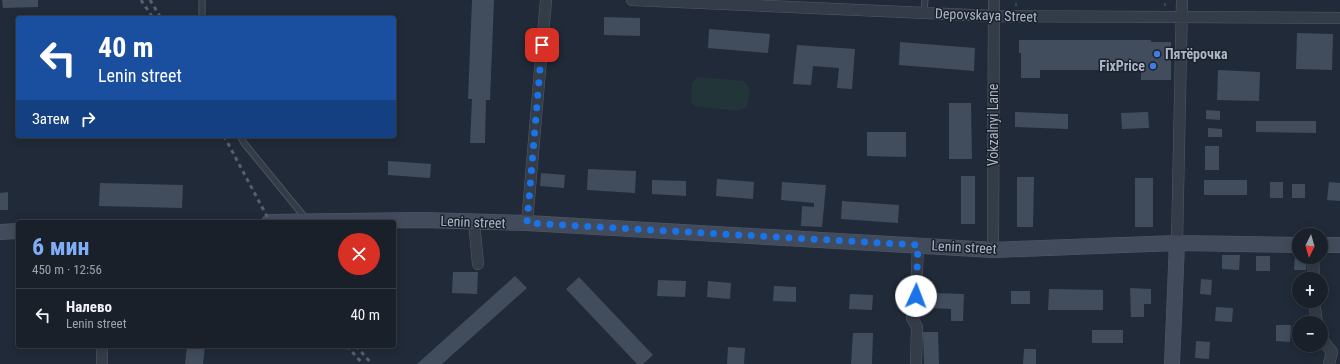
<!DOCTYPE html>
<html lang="ru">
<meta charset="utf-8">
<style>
:root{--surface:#19202a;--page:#222832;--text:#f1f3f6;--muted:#9fa3a8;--line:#373e47;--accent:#81adf7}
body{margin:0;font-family:"Roboto Condensed",sans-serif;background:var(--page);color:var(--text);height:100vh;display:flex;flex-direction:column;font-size:15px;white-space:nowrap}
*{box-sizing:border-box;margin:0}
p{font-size:13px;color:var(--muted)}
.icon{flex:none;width:22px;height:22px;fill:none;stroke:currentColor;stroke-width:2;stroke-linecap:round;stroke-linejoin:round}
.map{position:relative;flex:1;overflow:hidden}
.details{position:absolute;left:16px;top:220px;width:380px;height:128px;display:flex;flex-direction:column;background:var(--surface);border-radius:4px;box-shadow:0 2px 10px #0003,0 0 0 1px var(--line)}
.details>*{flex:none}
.guide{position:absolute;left:16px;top:16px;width:380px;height:122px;border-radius:4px;box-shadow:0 2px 10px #0003,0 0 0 1px var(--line);background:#1a4fa0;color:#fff;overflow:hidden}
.needle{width:26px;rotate:185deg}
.controls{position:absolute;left:1292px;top:228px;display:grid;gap:8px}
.controls a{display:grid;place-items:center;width:36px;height:36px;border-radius:50%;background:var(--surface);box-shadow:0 2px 10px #0003,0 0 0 1px var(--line);font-size:20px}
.pin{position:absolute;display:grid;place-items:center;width:34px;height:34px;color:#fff;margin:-17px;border-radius:8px;box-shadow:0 2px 6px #0006}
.me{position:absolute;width:44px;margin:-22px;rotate:2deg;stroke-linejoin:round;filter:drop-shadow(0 0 3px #0008)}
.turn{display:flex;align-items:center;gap:14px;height:84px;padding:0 16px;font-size:18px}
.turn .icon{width:52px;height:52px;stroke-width:2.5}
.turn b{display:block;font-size:28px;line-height:34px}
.then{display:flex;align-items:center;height:38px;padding:0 16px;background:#0003;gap:8px;font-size:15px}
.round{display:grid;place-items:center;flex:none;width:42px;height:42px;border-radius:21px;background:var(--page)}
.summary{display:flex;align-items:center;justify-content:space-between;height:68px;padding:0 16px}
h1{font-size:24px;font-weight:700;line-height:30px;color:var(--accent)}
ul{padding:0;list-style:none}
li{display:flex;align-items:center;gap:12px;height:52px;padding:0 16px;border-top:1px solid var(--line)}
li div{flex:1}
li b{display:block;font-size:15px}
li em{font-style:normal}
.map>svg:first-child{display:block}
</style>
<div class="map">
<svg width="1340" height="364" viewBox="0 0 1340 364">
<rect width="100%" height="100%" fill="#212a38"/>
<path fill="#223639" d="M698,77L744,81L750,89L747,107L737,111L695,106L691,102L692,83Z"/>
<path fill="#414d5d" d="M2,0H38V7L3,8Z
M472,0H494L490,100H486L485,143H470L472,99H468Z
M604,17L640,18V36L604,35Z
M709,29L770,34L768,53L708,48Z
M1297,33L1333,34L1332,70L1296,69Z
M1019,40H1151V42H1171V80H1141V70H1040V78H1021V53H1019Z
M900,42L975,48L974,71L899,65Z
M797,45L855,49L852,89L837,88L839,68L813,66L811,85L793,84Z
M1218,70L1260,72L1259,101L1217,100Z
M949,103H971L972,159H949Z
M1206,110L1220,111V120L1206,119Z
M1015,112L1068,114V129L1015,127Z
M1148,112L1149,128L1122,129L1121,113Z
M1256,121H1316V133L1256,132Z
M1208,128L1222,129V137H1208Z
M867,132H906V157L867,156Z
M1205,146H1219V170H1205Z
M388,161L431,164L430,178L388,175Z
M588,169L636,171L635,193L587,190Z
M541,173L565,175L564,188L540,186Z
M961,176H975V224H961Z
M1017,177H1034L1033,227H1017Z
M1135,178H1153V227H1135Z
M717,179L754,182L753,199L716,196Z
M652,180L686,181V196L652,194Z
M1204,180H1247V195H1204Z
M782,182L826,185L822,227L801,226L802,206L814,207V203L781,200Z
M1270,182H1283V198H1270Z
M1329,182L1340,183V201L1327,200Z
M100,183L183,185L182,208L99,206Z
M1292,184H1305V198H1292Z
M8,192V210H0V193Z
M842,201L899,205L898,223L841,219Z
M1222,255H1240L1239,270L1222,269Z
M1256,256H1270V271H1256Z
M1295,256L1307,257L1306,270H1294Z
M453,272H478L477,294L452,293Z
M515,276L527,288L442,364H417Z
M579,277L653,355L643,364H637L566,289Z
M1201,279L1212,280L1211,295L1200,294Z
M658,280L686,281L685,297L657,296Z
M708,281L731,283L730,299L707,297Z
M774,286L796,287V302L773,301Z
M1130,288L1151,289V304H1144V317H1131Z
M1049,289L1103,290V310H1048Z
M1011,291H1030V304H1011Z
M932,293L964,294L963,321H951V309L932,308Z
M850,294L873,295L872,310L849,309Z
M1216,307L1233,308L1232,322L1215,321Z
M1276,325H1291L1290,342L1276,341Z
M1092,330H1123V343H1092Z
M923,332H938L939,364H924Z
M853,333H873L872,364H851Z
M1196,341L1210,342L1209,359L1195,358Z
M187,346H205L203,364H185Z
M728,347L745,348L744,364H727Z
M1024,349H1036V364H1023Z"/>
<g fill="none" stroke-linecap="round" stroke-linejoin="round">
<g stroke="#515a66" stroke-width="7">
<path id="lane" d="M924,13L925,0
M202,18V0
M240,136L244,143L307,220"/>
</g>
<g stroke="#515a66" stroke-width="12">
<path id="street" d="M632,0L994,16L1340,18
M474,222L478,264
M527,223L546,0
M1177,243L1182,0
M993,250L994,0
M1313,257L1314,279
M1314,301L1317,323
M1321,338L1332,352
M102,364V346
M916,364L917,327L912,318L916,296L918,245
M1329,364L1332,352"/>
</g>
<g stroke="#515a66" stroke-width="16">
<path id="secondary" d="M269,222L422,220L527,223L993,250L1177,243L1299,245
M0,232L18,231
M1321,245H1340
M1172,364L1177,243"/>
</g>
<path stroke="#405356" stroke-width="1.5" stroke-dasharray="3 3" stroke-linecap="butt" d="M1016,6V0
M1165,6V0"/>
<use href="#lane" stroke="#343c48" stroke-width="5.5"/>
<use href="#street" stroke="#343c48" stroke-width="11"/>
<use href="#secondary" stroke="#424b5b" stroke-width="15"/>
<path stroke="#56606f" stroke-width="3" stroke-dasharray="4 4" stroke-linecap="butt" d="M141,0L153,18
M150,0L161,18
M224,136L270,222
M347,346L363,364
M356,346L372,364"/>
</g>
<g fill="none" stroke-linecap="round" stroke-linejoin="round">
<path stroke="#1a73e8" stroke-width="7" stroke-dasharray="0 12.6" d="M542,45L527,223L918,245L916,296"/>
</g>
<g fill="#3f7fe0" stroke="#1a212d" stroke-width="1.5">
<circle cx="1157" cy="54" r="4"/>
<circle cx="1153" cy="66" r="4"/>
</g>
<g text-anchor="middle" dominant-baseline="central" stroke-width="3" stroke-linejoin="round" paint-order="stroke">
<g font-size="14" fill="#aeb7c5" stroke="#1a212d">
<text transform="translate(986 15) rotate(2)">Depovskaya Street</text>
<text transform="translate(993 125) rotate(-90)">Vokzalnyi Lane</text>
<text transform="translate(473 222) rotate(2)">Lenin street</text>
<text transform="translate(964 247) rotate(3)">Lenin street</text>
</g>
<g font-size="14" font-weight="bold" fill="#aeb7c5" stroke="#1a212d" text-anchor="start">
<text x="1165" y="54">Пятёрочка</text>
<text x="1145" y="66" text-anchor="end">FixPrice</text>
</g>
</g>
</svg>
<div class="controls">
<a><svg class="needle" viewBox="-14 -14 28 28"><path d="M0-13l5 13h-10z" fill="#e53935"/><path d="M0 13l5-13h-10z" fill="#9fa3a8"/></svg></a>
<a>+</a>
<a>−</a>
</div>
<div class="pin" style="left:542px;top:45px;background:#d93025"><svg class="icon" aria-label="arrive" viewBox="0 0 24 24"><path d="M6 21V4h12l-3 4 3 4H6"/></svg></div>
<svg class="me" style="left:916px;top:296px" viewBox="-20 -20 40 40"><circle r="19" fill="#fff"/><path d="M0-13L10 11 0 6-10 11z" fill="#1a73e8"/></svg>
<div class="guide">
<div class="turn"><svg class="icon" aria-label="left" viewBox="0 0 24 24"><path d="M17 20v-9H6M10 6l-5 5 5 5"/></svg><div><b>40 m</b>Lenin street</div></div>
<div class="then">Затем<svg class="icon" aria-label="right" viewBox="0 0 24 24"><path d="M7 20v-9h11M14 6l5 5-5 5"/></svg></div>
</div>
<section class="details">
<div class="summary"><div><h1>6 мин</h1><p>450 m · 12:56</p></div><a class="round" style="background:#d93025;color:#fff"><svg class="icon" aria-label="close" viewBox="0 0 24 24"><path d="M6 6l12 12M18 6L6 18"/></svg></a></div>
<ul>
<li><svg class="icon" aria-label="left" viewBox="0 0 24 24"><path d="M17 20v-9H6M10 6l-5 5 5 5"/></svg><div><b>Налево</b><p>Lenin street</p></div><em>40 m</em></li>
</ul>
</section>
</div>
